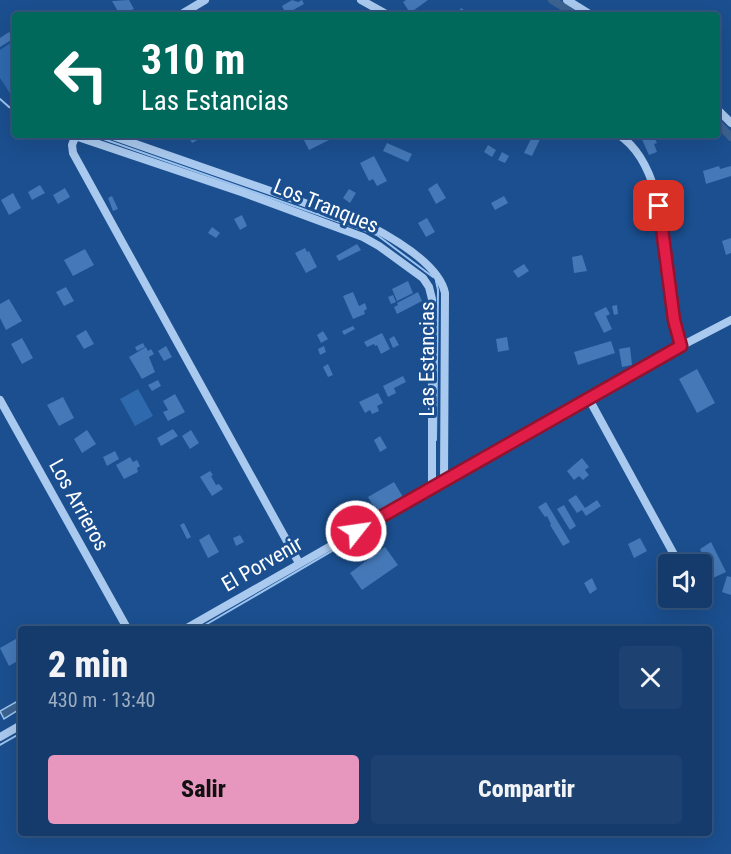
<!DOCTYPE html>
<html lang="es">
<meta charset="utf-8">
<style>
:root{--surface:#143b6b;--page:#1d4271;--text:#f1f3f6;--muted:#9dadc1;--line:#33557e;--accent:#e797bd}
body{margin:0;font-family:"Roboto Condensed",sans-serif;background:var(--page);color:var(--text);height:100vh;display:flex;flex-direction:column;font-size:22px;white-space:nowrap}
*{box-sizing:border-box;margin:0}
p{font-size:20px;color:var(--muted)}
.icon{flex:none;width:33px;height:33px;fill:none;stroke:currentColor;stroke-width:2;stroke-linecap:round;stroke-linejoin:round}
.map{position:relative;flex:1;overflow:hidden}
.details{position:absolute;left:18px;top:626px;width:694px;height:210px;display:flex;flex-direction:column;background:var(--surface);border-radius:6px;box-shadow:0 6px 24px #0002,0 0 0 2px var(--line)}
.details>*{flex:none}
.top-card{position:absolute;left:12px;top:12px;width:708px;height:126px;border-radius:6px;box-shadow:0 6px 24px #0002,0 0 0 2px var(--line);background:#00695c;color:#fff;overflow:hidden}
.tools{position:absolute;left:658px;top:554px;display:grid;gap:12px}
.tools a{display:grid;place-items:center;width:54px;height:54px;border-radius:6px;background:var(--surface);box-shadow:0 6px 24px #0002,0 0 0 2px var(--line);font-size:30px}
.pin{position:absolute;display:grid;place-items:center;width:51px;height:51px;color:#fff;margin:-26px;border-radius:12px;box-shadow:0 3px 9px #0006}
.me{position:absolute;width:66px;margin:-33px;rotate:60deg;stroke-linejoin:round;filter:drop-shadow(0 0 4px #0008)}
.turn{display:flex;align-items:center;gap:21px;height:126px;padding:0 30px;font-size:27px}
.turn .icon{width:78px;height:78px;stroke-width:2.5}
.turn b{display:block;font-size:42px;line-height:51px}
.round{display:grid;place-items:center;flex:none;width:63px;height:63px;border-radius:6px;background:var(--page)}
.head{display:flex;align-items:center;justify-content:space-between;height:102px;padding:0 30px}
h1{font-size:36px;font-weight:800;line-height:45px}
.cta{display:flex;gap:12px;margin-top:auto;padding:12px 30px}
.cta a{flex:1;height:69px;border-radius:6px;background:var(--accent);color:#111;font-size:24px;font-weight:800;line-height:69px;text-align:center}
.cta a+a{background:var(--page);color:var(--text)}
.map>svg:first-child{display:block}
</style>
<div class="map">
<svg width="731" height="854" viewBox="0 0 731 854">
<rect width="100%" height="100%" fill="#1b4f8f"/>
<path fill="#2e69ad" d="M12,42L15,46V93L11,95L0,78V50Z
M138,389L153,416L135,426L120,399Z"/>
<path fill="#3c6290" stroke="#9cc4f0" stroke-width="1.5" d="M16,702L20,709L4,719L0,711Z"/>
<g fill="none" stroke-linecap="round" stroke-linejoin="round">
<path stroke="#9cc4f0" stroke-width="2" d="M0,99L9,107L15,109
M92,135L377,235L433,277
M436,281L438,290L436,440
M200,628L433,492
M0,745L21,733"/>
<path stroke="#3c6290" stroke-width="8" d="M552,0L577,15
M717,122L731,137"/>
</g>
<path fill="#4478b7" d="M129,0L134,9L120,15L112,1Z
M292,0L298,2L302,0L304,4L286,14L282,6Z
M406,0H428L410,13L403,2Z
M461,8L471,15H456Z
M9,32L13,39L0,47V38Z
M188,135H199L201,138L192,143Z
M309,135H339L309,150L303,138Z
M533,135H542L532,156L524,153Z
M640,135H653L657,143L654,144L657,152L649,155Z
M387,143L412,154L408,162L383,151Z
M488,145L496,150L492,157L484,152Z
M502,152L509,156L505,163L498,160Z
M374,156L387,181L377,186L373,179L369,181L360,163Z
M719,166L720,169L731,166V176L706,184L703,171Z
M437,183L446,198L436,204L428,189Z
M40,185L45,193L32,200L28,192Z
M65,188L70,197L58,204L53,195Z
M349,189L356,193L350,203L343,198Z
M13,193L21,208L9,215L1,200Z
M112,196L118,209L113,211L108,198Z
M504,196L508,203L495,210L491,203Z
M645,211L646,225L637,227L635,212Z
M242,215L247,226L240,230L234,219Z
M427,218L435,232L426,237L418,223Z
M212,227L220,233L216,238L208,233Z
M731,238V253L726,255L722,241Z
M357,244L361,250L339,261L336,256Z
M305,248L307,252L309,251L317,267L306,273L295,253Z
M85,249L94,265L73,276L64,260Z
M582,255L587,271L574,273L572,257Z
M524,264L529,271L518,278L513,271Z
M408,281L413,293L397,301L392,289Z
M66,287L74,301L64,306L56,292Z
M353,292L359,306L365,303L367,309L364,311L365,314L353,319L343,296Z
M418,292L422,301L397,314L394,307L398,305L397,303Z
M393,295L396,302L391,304L388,297Z
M9,299L22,321L6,330L0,318V304Z
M617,305L618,314L614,315L612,306Z
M606,307L610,314L606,316L612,329L604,333L594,313Z
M353,326L355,329L344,335L342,331Z
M86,330L94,344L84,349L76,336Z
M323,331L328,339L321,343L317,335Z
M382,333L390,349L381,354L377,345L375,346L374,344L367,347L364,342Z
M394,336L399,345L393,348L389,339Z
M507,337L509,350L498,352L496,339Z
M22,338L33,358L22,364L11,344Z
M611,341L615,353L578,365L574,352Z
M143,343L145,347L137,351L135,347Z
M166,346L172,357L164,361L158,351Z
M324,346L326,352L320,355L318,349Z
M146,347L148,351L151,349L154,354L149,357L155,372L142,379L129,357Z
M630,347L632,365L622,367L619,349Z
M328,364L333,375L328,377L323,367Z
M697,369L715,403L697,413L679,379Z
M403,376L406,382L394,388L396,393L388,397L383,386Z
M158,380L161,386L152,391L148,385Z
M378,393L383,403L377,406L379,411L372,414L370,410L365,413L359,402Z
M175,394L185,412L168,421L163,412L168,410L163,401Z
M63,397L74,418L59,426L47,405Z
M173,429L178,436L161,446L157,438Z
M87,430L96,444L82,453L74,439Z
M191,430L199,443L190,449L182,436Z
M380,436L387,448L380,452L374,440Z
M115,451L119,459L107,466L103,457Z
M130,457L133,462L137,460L140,466L137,468L138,472L124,479L116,465Z
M582,458L589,467L585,470L589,475L583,480L579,476L574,480L567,471Z
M210,471L213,475L211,476L216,485L219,484L223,489L212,496L200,477Z
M394,482L403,497L377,512L368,497Z
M576,495L585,508L597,500L601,506L586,516L582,510L577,513L568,500Z
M546,502L570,542L563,546L550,525L551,524L547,516L545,517L538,507Z
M564,505L576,526L570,530L557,509Z
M184,523L191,537L187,539L180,525Z
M209,534L219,552L208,558L199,540Z
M240,535L244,542L236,546L233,538Z
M640,538L647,551L634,558L628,544Z
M711,542L726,572L713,578L700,549Z
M385,547L398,565L362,590L350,573Z
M727,576L731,577V595L722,592Z
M232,577L236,583L227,589L223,583Z
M592,578L597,589L590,594L584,583Z
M21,636V659L9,666L0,648Z"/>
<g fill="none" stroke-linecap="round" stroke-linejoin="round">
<path stroke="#a9c9ee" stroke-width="8" d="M361,0L388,15
M567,0L591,15
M180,15L205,0
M717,109L731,123
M76,135L72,145L73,153L299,563
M110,135L368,225C393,238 439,264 445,293L444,481
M619,135C675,172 661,287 681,346
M75,136L244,193L363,237L379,246L423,278L429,287L432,299V488
M589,399L677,560
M0,400L127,628
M187,628L681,346L731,320
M0,737L21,725"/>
</g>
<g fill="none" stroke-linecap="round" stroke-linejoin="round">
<g stroke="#92132f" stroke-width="15">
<path id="route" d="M356,531L681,346L674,320L659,206"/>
</g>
<use href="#route" stroke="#e11d48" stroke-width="10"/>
</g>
<g text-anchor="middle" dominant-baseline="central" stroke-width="6" stroke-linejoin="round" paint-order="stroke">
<g font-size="21" fill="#fff" stroke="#1b4f8f">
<text transform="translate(326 206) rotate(22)">Los Tranques</text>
<text transform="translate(427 359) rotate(-90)">Las Estancias</text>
<text transform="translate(79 505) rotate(61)">Los Arrieros</text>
<text transform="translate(262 564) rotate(-30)">El Porvenir</text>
</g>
</g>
</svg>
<div class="tools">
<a><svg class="icon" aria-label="sound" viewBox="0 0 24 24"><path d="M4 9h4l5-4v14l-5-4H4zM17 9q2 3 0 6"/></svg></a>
</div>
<div class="pin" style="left:659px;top:206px;background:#d93025"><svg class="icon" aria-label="arrive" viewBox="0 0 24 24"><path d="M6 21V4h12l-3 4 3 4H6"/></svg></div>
<svg class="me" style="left:356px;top:531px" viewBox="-20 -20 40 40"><circle r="17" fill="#e11d48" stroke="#fff" stroke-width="3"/><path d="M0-11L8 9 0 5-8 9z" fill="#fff"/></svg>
<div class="top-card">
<div class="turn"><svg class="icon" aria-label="left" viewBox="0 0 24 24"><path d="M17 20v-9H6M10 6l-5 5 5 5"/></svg><div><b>310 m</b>Las Estancias</div></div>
</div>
<section class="details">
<div class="head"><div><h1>2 min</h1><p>430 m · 13:40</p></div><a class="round"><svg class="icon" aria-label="close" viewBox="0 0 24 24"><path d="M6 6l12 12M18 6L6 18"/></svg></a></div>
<div class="cta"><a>Salir</a><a>Compartir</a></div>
</section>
</div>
